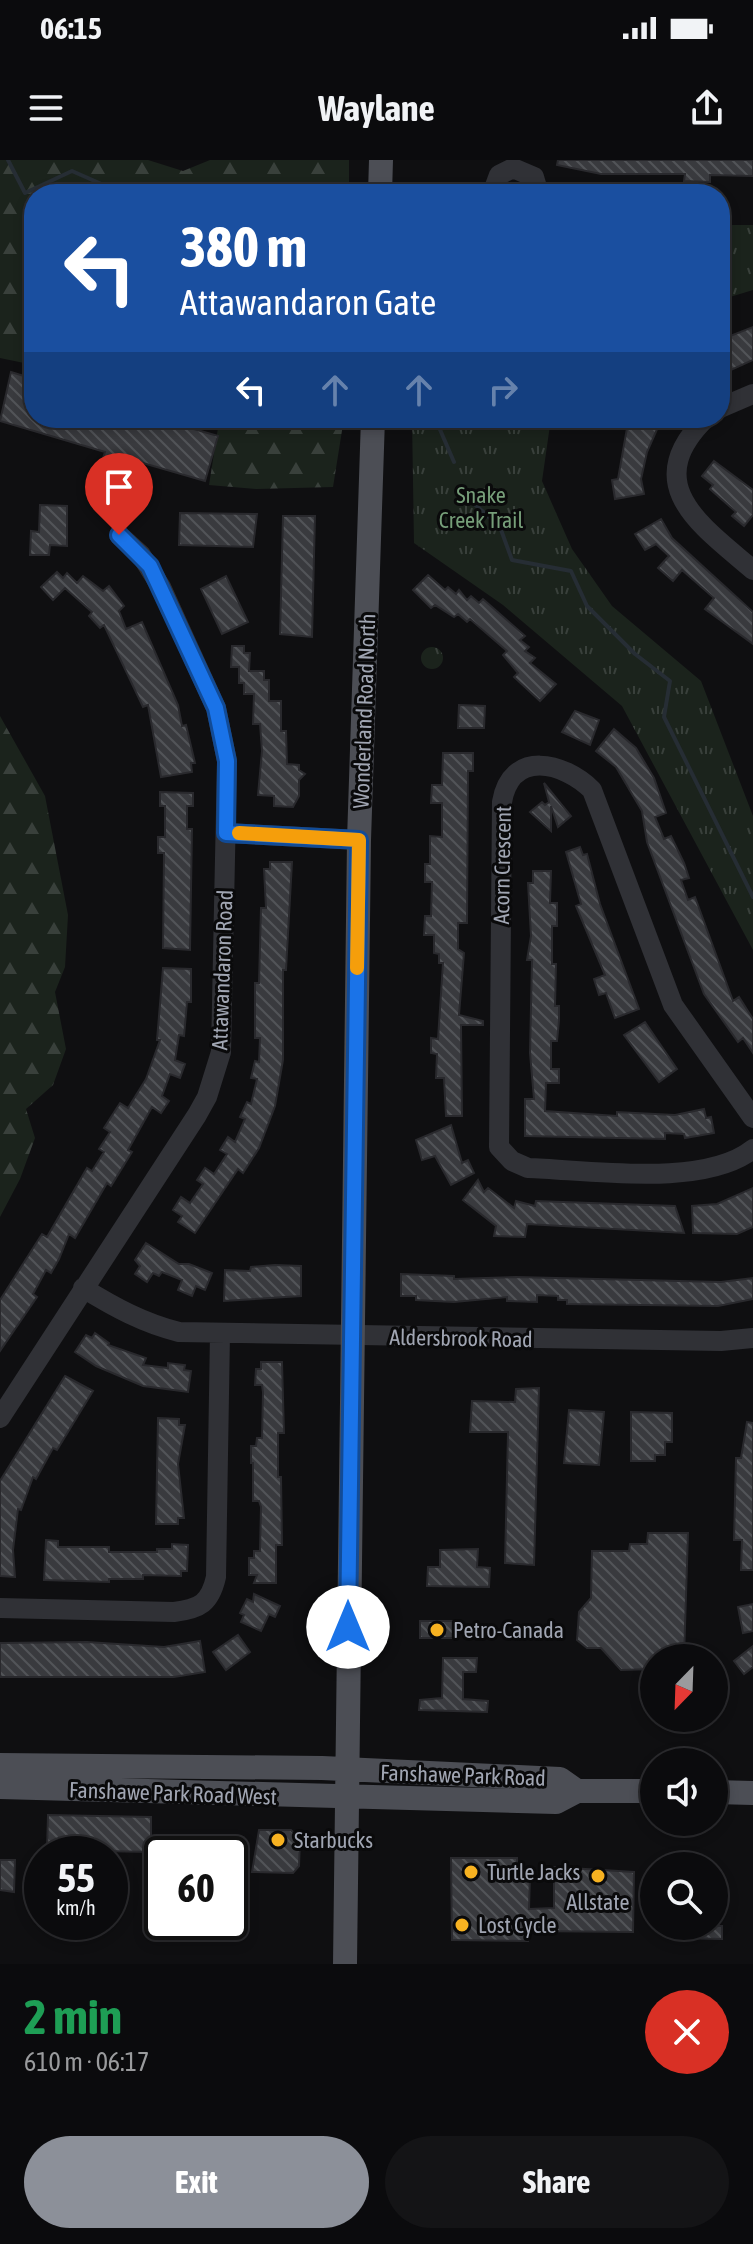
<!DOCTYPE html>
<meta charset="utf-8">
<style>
:root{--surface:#0b0b0d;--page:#141416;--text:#f1f3f6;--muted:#9a9b9d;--line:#2b2b2e;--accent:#8c9099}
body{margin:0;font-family:"Asap Condensed",sans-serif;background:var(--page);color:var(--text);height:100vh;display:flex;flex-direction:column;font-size:30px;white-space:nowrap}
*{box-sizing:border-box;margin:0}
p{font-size:26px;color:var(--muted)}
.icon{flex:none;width:44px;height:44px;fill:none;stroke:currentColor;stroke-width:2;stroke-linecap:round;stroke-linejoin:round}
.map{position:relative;height:1804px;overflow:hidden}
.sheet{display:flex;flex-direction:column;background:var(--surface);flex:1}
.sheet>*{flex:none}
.guide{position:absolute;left:24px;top:24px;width:706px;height:244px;border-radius:32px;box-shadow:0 4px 12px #0003,0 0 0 2px var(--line);background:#1a4fa0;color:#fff;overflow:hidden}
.needle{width:52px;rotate:203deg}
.controls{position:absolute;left:640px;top:1484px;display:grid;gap:16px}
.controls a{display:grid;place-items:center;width:88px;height:88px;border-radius:50%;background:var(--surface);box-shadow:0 4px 12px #0003,0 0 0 2px var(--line);font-size:40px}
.speed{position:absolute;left:24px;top:1676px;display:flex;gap:16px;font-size:40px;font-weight:700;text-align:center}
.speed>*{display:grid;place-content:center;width:104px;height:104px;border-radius:50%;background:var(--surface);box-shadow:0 4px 12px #0003,0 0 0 2px var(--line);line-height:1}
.speed small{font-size:20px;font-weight:400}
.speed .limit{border:4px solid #111;border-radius:12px;background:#fff;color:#111}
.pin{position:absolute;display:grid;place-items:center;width:68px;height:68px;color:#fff;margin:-82px -34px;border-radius:50% 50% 50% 0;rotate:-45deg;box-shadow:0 0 8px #0007}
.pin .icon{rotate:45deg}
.me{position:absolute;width:88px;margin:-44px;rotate:0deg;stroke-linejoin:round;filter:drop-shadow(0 0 6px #0008)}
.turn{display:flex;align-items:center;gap:28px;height:168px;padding:0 24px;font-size:36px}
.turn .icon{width:104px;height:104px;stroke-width:2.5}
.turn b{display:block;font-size:56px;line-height:68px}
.lanes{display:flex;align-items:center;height:76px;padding:0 24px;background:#0003;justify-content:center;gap:40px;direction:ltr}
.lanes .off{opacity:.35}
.round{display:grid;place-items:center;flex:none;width:84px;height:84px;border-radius:42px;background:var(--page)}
.headline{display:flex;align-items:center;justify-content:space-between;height:136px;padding:0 24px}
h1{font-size:48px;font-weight:700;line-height:60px;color:#1e9e55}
.button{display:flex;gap:16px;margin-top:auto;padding:16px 24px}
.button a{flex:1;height:92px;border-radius:48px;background:var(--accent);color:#fff;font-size:32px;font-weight:700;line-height:92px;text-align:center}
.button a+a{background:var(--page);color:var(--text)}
.status{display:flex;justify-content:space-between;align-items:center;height:56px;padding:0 40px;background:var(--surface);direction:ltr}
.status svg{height:22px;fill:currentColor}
header{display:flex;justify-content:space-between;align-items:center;height:104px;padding:0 24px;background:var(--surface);font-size:36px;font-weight:700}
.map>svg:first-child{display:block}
</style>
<div class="status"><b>06:15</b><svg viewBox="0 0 49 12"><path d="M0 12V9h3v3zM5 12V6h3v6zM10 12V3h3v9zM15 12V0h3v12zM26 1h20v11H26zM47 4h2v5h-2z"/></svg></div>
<header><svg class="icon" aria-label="menu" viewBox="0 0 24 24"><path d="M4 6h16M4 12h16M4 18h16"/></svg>Waylane<svg class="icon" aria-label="share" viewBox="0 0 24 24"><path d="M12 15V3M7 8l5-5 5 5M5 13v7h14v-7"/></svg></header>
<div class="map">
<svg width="753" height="1804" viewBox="0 0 753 1804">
<defs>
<pattern id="grass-tufts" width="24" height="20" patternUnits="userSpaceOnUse" patternTransform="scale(2)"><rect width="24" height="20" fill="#1b231c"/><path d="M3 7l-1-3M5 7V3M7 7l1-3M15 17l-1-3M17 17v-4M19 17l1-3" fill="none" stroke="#39403b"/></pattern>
<pattern id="forest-firs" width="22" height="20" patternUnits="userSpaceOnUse" patternTransform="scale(2)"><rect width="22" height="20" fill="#1b231c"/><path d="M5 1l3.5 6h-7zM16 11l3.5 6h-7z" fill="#39403b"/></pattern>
<pattern id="building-back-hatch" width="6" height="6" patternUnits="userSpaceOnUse" patternTransform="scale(2)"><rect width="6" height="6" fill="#393a3e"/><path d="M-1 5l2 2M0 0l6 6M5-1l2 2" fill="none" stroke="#525458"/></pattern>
</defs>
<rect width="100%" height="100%" fill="#0f0f11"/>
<path fill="url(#grass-tufts)" d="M720,65H753V130L720,140Z
M412,258H555L550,265L542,321L572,389L612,446L701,521L753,656V790L622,546L503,445L414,383Z
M421 498a11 11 0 1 1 22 0a11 11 0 1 1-22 0Z"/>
<path fill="url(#forest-firs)" d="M0,0H148L183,11L210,0H349V34H34V205L0,198Z
M154,258H344L333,327L256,329L209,325L218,268Z
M0,556L45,636L68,755L65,807L55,832L66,889L53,925L26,949L35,978L20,1019L0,1057Z"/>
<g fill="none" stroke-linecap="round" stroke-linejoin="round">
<path stroke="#262d34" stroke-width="4" d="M8,0L25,33L72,11L124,34
M435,258L454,302
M470,340L500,367L512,400L571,411L587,446L635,494L670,521L664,557L753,737"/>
</g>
<path fill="url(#building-back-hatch)" stroke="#29292d" stroke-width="2" d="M558,0H753V16L710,15V22L684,21L685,14H601L557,5Z
M753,167V200L720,215V180Z
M11,212L34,219V258H156L218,276L205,321L129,299L126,308L102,301L105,292L0,261Z
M605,258H662L647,292L641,319L644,334L615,339L612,320L618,319L627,268Z
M714,301L753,330V355L744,366L732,356L736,352L710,329L713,325L702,316Z
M40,345L67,346V386L50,385L49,395H30L31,371L39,372Z
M180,353L257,354L253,387L179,385Z
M283,356H315L312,477L280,474Z
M661,359L672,378L753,452V484L705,449L714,438L682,410L673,421L658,408L669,396L656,384L645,390L635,374Z
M57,412L63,418L67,413L77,423L83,416L103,431L109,426L124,446L119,451L126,469L142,462L178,545L182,566L186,565L195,603H191L192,612L161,617L148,545L143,547L104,465L100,468L89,456L92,452L65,428L53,440L41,427Z
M428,415L445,430L448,427L456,434L459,430L467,440L471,436L479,443L483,439L525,476L520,480L529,487L525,491L535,498L530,503L556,524L540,541L514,517L518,513L503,495L507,491L470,459L467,462L458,454L454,457L435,445L431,448L413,430Z
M226,416L248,462L222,474L201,429Z
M232,486H244V493H250L249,511H264V520H269V541H281V571H286L287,604L299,605V610L305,614L299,620V636L293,647L274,646V636L258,635L262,591L260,564H253L254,534H244V523H239V507H231Z
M459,545L485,546L484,568H458Z
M575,551L599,560L590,585L562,572Z
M614,569L636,588L654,618L666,653L655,657L664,679L671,676L684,703L689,718L681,720L688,740L695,737L733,841L739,837L753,859V893L743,878L738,882L704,834L647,682L642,651L616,607L596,591Z
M443,593H473V611H468L467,763H458V789L464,793L459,855L483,861V865H461L462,956H446L444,918H436L437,894L431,893V878L438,879L443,803H439V794L434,793V775H424L425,756H431L432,722H425V704H430V676L442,677V643H431L432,625H442Z
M544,623L571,656L558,667L551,646V671L530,652L542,642L545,645L549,642Z
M160,632L193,633V646H187V669H192L190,790L163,788L164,693H158V677H165V646H160Z
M580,687L583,695L587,694L600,744L639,849L615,858L606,833L599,835L594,819L605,815L576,746L581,744L566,692Z
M270,702H292L286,810H283V900L275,946L259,988L243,1013L238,1009L195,1073L178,1062L182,1056L173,1050L181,1037L190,1043L203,1024L197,1020L205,1008L214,1014L227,994L220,990L228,977L235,982L245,959L240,957L247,942L251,944L257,919L251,918L255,901L259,902L260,878H255V823H259L261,748H266L264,709H270Z
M533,711H551L550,743H557V766H552V804H556L555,846H559V861L557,881H551V909H559V923H546L545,951L617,956V952L675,955L704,949L706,958L711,957L714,973L685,978L684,974L665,973V979L525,976V939H534L530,893L532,800H527L531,776L528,723H533Z
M163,808L191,809V842H187L184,876L179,875L175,900L185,904L180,918L170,914L162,936L169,941L161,953L152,947L128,990L132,992L111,1026L107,1023L75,1078L69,1074L59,1099L51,1113L46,1110L33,1134L37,1137L0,1191V1140L42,1074L47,1077L87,1008L92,1011L104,992L99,989L110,972L104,968L120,943L128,948L146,919L160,880H157Z
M645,862L677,909L659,922L624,875Z
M451,965L462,1003L468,1000L474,1013L451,1025L435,996L422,1000L416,980Z
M478,1020L484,1032L488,1028L514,1048L516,1041L535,1046L536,1041L675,1046L684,1073L527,1064L525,1077L494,1076L496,1066L463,1040Z
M753,1028V1067L737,1074L693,1073L692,1046L717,1044Z
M146,1083L179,1104H189L212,1113L205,1130L196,1126L192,1136L178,1130L182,1120L162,1112L159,1116L153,1113L147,1122L135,1114L140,1106L135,1100Z
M275,1105L301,1106V1136L224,1141L225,1110L250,1111L251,1107Z
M401,1114L454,1116V1119L516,1117L721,1122L753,1118V1139L718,1146L567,1144V1140H558V1136L537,1135V1142L507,1141V1137L454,1142L416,1140V1136H401Z
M95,1173L109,1183L108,1185L146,1198L143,1205L168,1208V1203L185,1205L184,1210L191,1211L188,1232L143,1226L96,1206L75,1192L86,1175L92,1178Z
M261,1202H282L284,1273H278V1317H281L282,1385H276V1423H254L257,1415H249V1398H254V1391H260L261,1347L259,1341H253V1303H251V1286H256L257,1278H262L263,1232L262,1225H255L256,1209H261Z
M65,1216L93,1231L57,1290L53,1288L36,1319L33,1317L21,1350L18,1349L13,1390L15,1417L0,1416V1321Z
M539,1228L534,1405L505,1403L508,1272H470L472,1241L515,1242L516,1229Z
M569,1250L604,1252L599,1305L564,1303Z
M631,1252L672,1253V1282H665V1295H655V1301H631Z
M158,1258L179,1259V1265H185L178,1304L184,1358H178V1364H156Z
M747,1262L753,1263V1410H741L742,1380H734L736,1298H741Z
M648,1373H688L684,1498H654V1509L621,1510L601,1488H587L577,1480L579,1452L591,1438L592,1391H629L630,1384H647Z
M46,1380L58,1381V1387H109V1392H157V1389H172V1384L188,1385L187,1411H181V1416L143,1415V1419H109V1422L44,1420Z
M478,1389L477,1407L490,1408L489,1427L427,1426L428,1407H440V1390Z
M254,1434L280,1446L275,1457L269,1454L261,1471L241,1462L244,1455L240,1453L247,1439L253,1442Z
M753,1444V1471L743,1473L738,1447Z
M420,1461H454V1478H420Z
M238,1475L250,1492L226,1510L213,1492Z
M200,1481L205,1512L174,1517H0V1483L87,1482L164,1487Z
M753,1486V1507L744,1514L734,1501Z
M443,1498H477L476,1512H463V1539L488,1541L487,1552L419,1550L420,1540L442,1538Z
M48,1655L151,1657V1692L47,1690Z
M259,1670H291L300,1680L299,1706L293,1713L252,1712Z
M451,1698H517V1715H530L529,1749L554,1748V1707L634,1712L633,1772L528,1771V1781L452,1780Z
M0,1700H15L14,1732L0,1730Z
M675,1766H722V1779L675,1778Z"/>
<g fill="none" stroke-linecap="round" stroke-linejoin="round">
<path stroke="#303136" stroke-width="20" d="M492,34L499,15L513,8L534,17L539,34
M720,248L753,234
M706,258C638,325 702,366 753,410
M226,673L359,680
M753,958L673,845L592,630C564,602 511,589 502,642L499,987L512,1001L528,1008C590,1010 704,1028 753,989
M83,1128C114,1147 143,1163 179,1172L721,1181L753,1178
M0,1258L197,955L207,937L221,892L227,601L216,548L161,427L141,395L119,375
M0,1448L174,1452C200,1449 210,1443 216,1417L220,1173"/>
<path stroke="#4c4e55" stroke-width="24" d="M380,34L381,0
M0,1605L322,1608L539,1618L560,1619L577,1631
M0,1627L556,1642L577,1631H654
M714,1632L753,1633
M345,1804L359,680L373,258"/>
</g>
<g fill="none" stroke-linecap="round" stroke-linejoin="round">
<g stroke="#114b97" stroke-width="20">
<path id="route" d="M119,375L150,406L216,548L227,601L226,673L359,680L348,1467"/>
</g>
<use href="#route" stroke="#1a73e8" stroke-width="14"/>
<path stroke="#f59e0b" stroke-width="14" d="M239,673L359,680L357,808"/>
</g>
<g fill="#f7b221" stroke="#0a0a0b" stroke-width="3">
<circle cx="437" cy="1470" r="8"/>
<circle cx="278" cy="1680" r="8"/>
<circle cx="471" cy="1712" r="8"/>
<circle cx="598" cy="1716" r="8"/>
<circle cx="462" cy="1765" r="8"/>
</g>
<g text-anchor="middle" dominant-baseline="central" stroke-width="6" stroke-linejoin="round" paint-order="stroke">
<g font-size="22" fill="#769e79" stroke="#0a0a0b">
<text x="481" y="335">Snake<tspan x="481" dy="25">Creek Trail</tspan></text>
</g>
<g font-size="22" fill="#a0a5b2" stroke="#0a0a0b">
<text transform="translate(364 551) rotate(-88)">Wonderland Road North</text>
<text transform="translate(502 705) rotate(-89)">Acorn Crescent</text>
<text transform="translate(222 810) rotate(-88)">Attawandaron Road</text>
<text transform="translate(461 1178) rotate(1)">Aldersbrook Road</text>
<text transform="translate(463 1615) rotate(2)">Fanshawe Park Road</text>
<text transform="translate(173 1633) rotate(2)">Fanshawe Park Road West</text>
</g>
<g font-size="22" fill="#a0a5b2" stroke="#0a0a0b" text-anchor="start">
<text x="453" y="1470">Petro-Canada</text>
<text x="294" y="1680">Starbucks</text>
<text x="487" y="1712">Turtle Jacks</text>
<text x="598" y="1742" text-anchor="middle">Allstate</text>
<text x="478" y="1765">Lost Cycle</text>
</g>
</g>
</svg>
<div class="controls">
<a><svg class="needle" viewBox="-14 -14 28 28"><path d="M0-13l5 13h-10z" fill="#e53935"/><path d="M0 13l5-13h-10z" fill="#9a9b9d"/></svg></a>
<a><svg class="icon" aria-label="sound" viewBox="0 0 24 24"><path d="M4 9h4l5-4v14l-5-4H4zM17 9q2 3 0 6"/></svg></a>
<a><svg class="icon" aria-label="search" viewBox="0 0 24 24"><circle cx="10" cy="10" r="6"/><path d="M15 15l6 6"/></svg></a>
</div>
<div class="speed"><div>55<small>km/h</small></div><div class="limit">60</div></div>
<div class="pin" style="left:119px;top:375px;background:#d93025"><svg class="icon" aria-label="arrive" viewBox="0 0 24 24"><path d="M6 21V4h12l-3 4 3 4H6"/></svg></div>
<svg class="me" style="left:348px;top:1467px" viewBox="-20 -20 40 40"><circle r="19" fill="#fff"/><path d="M0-13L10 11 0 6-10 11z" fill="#1a73e8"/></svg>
<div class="guide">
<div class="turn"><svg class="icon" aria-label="left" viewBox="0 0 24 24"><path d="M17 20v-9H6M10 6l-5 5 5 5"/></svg><div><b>380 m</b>Attawandaron Gate</div></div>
<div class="lanes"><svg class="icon" aria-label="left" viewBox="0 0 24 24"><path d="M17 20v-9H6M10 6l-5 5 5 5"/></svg><svg class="icon off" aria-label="ahead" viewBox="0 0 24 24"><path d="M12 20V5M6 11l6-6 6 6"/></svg><svg class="icon off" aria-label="ahead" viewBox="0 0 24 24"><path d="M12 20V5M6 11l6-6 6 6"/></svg><svg class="icon off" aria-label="right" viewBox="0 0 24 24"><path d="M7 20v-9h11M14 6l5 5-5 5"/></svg></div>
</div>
</div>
<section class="sheet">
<div class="headline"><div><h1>2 min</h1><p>610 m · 06:17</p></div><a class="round" style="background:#d93025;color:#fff"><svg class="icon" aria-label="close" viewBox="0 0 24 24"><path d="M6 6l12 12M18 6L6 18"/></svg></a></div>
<div class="button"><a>Exit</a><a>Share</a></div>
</section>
